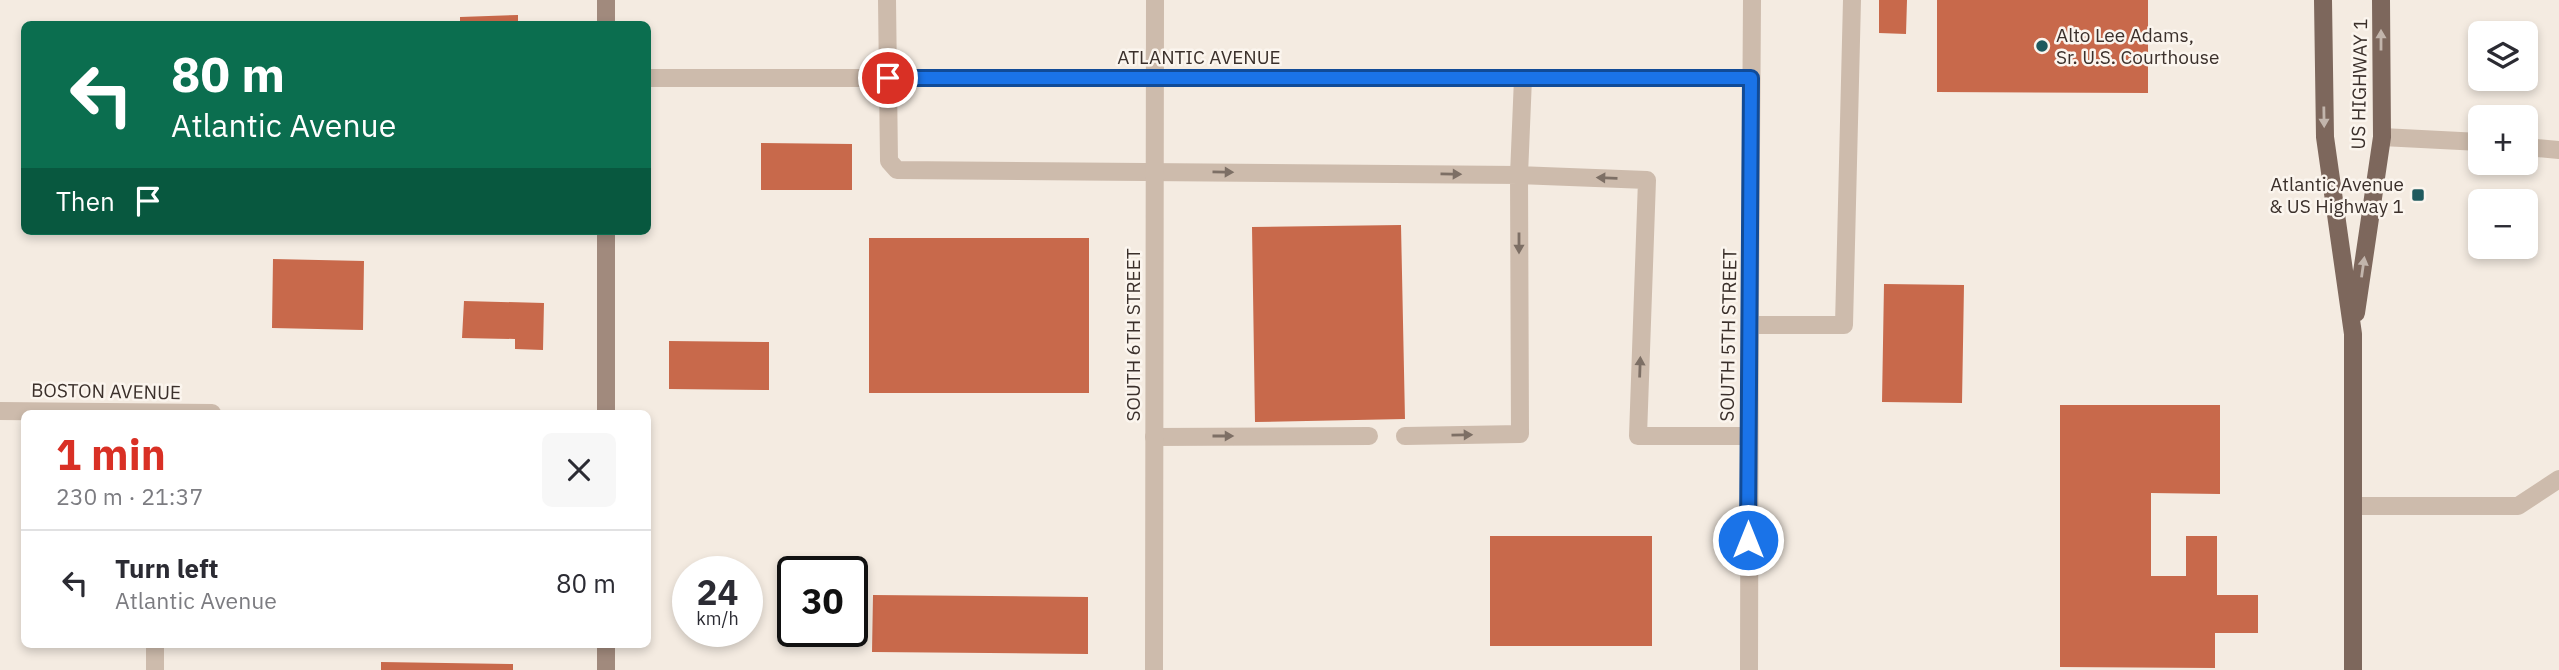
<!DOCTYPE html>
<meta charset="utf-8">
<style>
:root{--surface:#fff;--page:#f7f7f7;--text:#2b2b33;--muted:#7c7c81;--line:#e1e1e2;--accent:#d93025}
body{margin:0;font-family:"IBM Plex Sans",sans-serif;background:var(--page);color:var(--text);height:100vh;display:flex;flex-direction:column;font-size:26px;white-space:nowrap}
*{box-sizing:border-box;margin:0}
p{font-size:23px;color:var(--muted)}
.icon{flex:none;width:38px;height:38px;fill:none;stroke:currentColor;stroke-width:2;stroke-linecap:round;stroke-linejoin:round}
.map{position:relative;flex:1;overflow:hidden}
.drawer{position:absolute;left:21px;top:410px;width:630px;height:238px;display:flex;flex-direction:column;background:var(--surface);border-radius:10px;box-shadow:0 4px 10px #0003}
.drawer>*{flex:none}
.banner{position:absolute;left:21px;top:21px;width:630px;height:214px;border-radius:10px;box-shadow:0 4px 10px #0003;background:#0b6e4f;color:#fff;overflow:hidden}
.fabs{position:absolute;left:2468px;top:21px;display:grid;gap:14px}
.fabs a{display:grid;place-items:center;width:70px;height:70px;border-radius:10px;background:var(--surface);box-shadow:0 4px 10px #0003;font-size:35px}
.speed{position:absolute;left:672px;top:556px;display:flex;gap:14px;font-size:35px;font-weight:700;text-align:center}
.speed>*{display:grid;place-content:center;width:91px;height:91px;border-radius:50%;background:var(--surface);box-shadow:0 4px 10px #0003;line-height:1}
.speed small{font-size:18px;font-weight:400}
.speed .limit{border:4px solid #111;border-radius:10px;background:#fff;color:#111}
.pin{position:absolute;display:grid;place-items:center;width:60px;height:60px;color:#fff;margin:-30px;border:4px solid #fff;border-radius:50%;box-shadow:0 2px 7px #0007}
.me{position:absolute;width:77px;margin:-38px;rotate:0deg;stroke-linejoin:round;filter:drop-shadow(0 0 5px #0008)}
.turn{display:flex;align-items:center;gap:24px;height:147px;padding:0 35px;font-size:32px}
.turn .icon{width:91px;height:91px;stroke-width:2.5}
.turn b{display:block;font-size:49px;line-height:60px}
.then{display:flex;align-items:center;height:66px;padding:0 35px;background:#0003;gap:14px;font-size:26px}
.round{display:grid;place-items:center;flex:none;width:74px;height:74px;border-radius:10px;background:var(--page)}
.head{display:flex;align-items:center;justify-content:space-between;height:119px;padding:0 35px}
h1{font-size:42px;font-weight:800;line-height:52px;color:var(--accent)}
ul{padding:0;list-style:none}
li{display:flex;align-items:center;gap:21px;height:105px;padding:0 35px;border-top:2px solid var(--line)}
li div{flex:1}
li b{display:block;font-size:26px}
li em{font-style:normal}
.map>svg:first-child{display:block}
</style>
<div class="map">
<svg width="2559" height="670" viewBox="0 0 2559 670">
<rect width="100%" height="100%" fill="#f4ebe1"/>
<path fill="#c8694b" d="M1879,0H1907L1906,34L1879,33Z
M1937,0H2148V93L1937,92Z
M518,15V24H460V17Z
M761,143L852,144V190H761Z
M1401,225L1405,419L1255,422L1252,227Z
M869,238H1089V393H869Z
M273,259L364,261L363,330L272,328Z
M1884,284L1964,285L1962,403L1882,402Z
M464,301L544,303L543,350L515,349V339L462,338Z
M669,341L769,342V390L669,389Z
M2060,405H2220V494L2151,493V576H2186V536H2217V595H2258V633H2215V668L2060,667Z
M1490,536H1652V646H1490Z
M873,595L1088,597V654L872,652Z
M381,662L513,664V670H381Z"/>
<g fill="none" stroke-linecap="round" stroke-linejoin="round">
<path stroke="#cdbbac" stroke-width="18" d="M887,0L889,161L897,170L1519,175L1647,180L1638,436H1747
M2382,137L2480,142
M2525,147L2559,150
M1751,325H1844L1852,0
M1405,436L1520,434L1519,175L1523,78
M1154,437L1369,436
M2353,506H2518L2559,479
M155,670V644"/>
<path stroke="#cdbbac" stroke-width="18" d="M648,78H1751
M0,411L212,413
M1154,670L1155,0
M1749,670C1748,447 1751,223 1752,0"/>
<path stroke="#a18a7d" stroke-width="18" d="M606,0V24
M606,231V413
M606,644V670"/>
<path stroke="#7d675c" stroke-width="18" d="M2323,0L2325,137L2353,334V670
M2356,313L2382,137L2381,0"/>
</g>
<defs><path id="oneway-solid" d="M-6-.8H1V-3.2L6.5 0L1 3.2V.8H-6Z" transform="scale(1.75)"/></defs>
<g fill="#c2b5ac">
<use href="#oneway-solid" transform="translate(2381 40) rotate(-90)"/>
<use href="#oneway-solid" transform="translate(2324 117) rotate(89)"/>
<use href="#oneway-solid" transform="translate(2363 267) rotate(-82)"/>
</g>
<g fill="#7d6f65">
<use href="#oneway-solid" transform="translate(1223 172) rotate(1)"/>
<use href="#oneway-solid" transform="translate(1451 174) rotate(1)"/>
<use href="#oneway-solid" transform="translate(1607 178) rotate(-178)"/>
<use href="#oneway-solid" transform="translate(1519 243) rotate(90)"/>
<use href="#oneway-solid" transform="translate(1640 367) rotate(-88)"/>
<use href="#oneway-solid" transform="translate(1462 435) rotate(-1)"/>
<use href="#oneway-solid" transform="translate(1223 436)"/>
</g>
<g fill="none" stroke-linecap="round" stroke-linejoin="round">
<g stroke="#114b97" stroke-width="18">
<path id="route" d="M888,78H1751L1748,540"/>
</g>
<use href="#route" stroke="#1a73e8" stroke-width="12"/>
</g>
<g fill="#1f5a5e" stroke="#fbf5ee" stroke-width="2.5">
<circle cx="2042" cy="46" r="7"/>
<rect x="2411" y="188" width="14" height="14" rx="3.5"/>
</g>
<g text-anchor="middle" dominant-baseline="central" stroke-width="5" stroke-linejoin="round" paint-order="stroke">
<g font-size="19" fill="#3b302b" stroke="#fbf5ee" text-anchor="start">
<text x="2056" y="35">Alto Lee Adams,<tspan x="2056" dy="22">Sr. U.S. Courthouse</tspan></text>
<text x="2404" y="184" text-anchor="end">Atlantic Avenue<tspan x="2404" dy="22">&amp; US Highway 1</tspan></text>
</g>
<g font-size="19" fill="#3b302b" stroke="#fbf5ee">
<text x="1199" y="57">ATLANTIC AVENUE</text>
<text transform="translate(2359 84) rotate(-89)">US HIGHWAY 1</text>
<text transform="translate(1133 335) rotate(-90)">SOUTH 6TH STREET</text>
<text transform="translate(1728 335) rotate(-89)">SOUTH 5TH STREET</text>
<text transform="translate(106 391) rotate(1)">BOSTON AVENUE</text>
</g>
</g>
</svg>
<div class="fabs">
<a><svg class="icon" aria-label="layers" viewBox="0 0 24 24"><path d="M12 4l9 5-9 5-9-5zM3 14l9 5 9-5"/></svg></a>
<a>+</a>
<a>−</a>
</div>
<div class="speed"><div>24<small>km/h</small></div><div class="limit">30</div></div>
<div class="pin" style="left:888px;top:78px;background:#d93025"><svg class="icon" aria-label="arrive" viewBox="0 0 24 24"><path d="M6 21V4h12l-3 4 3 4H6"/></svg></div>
<svg class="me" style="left:1748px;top:540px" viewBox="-20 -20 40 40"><circle r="17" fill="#1a73e8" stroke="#fff" stroke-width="3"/><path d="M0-11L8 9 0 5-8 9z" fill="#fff"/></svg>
<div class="banner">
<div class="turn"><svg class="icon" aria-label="left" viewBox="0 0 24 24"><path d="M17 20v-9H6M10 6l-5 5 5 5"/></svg><div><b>80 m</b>Atlantic Avenue</div></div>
<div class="then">Then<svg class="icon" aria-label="arrive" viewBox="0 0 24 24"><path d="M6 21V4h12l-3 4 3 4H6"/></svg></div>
</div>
<section class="drawer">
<div class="head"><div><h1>1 min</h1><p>230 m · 21:37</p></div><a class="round"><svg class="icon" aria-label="close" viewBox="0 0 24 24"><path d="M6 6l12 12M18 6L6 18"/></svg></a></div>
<ul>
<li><svg class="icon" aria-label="left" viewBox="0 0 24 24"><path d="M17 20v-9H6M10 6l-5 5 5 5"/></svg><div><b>Turn left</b><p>Atlantic Avenue</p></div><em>80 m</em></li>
</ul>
</section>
</div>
